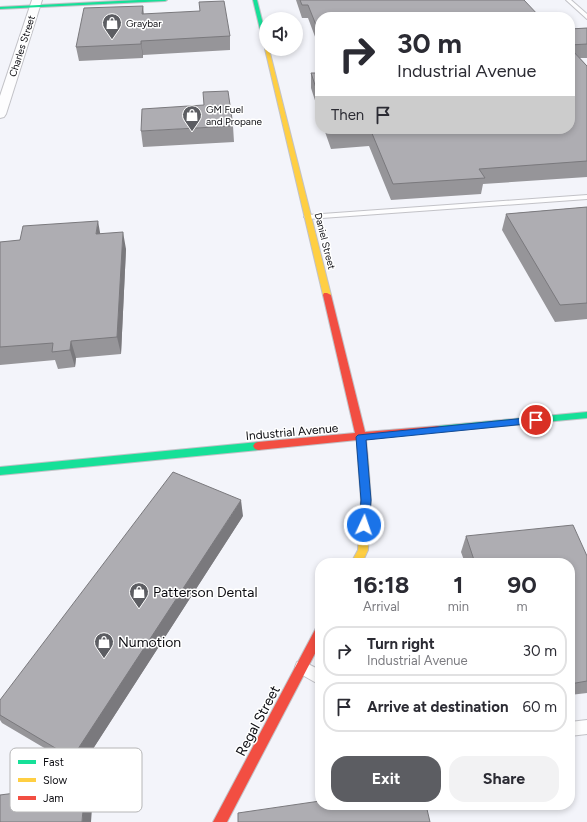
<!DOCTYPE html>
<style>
:root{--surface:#fff;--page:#f2f2f3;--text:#2b2b33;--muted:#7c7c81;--line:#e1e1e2;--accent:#5c5d62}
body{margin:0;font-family:Figtree,sans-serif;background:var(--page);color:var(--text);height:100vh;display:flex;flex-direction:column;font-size:15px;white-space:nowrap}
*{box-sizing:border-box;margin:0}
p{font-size:13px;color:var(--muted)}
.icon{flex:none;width:22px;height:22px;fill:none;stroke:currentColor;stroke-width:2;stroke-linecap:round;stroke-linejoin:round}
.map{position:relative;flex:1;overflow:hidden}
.side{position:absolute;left:315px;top:558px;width:260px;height:252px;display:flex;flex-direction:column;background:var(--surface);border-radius:16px;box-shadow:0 2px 6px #0003}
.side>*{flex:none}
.guide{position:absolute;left:315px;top:12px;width:260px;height:122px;border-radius:16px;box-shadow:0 2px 6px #0003;background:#fff;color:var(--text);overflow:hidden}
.tools{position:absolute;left:259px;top:12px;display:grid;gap:8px}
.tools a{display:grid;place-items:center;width:44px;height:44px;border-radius:50%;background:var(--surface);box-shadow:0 2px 6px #0003;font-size:20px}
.pin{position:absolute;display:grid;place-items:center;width:34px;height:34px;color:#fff;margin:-17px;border:2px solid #fff;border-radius:50%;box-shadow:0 1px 4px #0007}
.me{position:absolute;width:44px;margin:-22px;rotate:3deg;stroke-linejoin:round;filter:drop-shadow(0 0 3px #0008)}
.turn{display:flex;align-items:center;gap:14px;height:84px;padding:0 16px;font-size:18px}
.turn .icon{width:52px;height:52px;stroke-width:2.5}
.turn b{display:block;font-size:28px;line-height:34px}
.then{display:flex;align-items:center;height:38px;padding:0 16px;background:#0003;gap:8px;font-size:15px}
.eta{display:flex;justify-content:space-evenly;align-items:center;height:68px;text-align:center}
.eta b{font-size:24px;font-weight:700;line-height:28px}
.action{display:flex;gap:8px;margin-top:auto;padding:8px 16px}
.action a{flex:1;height:46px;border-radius:16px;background:var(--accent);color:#fff;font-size:16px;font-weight:700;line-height:46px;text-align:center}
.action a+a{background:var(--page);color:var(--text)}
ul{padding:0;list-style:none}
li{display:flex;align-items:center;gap:12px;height:50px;margin:0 8px 6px;padding:0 8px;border:2px solid var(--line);border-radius:16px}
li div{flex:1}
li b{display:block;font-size:15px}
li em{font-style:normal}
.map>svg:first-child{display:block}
</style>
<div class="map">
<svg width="587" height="822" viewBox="0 0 587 822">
<rect width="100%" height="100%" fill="#f3f4fa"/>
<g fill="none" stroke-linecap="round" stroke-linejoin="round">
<g stroke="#c2c2c7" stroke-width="2">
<path id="lane" d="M566,0H571L587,14V19Z
M587,195V199L308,219L304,217L308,215Z
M302,661L320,670V685L297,672L295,667L297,662Z
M587,720V734L570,736V722Z"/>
</g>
<g stroke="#c2c2c7" stroke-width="2">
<path id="street" d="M32,0H42L6,114L4,117L0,118V96Z"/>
</g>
<g stroke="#c2c2c7" stroke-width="2">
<path id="fast" d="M138,0H167L165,1L0,9V7Z
M253,0H257L266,36V47L264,46Z
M587,412V418L438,432L435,431L433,429L435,427L438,426Z
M258,442L261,443L263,446L261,449L258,450L0,475V467Z"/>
</g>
<g stroke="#c2c2c7" stroke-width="2">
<path id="slow" d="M266,48V49H269L331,295L327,297L323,295L265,49Z
M363,456L366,457L368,460L371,500L368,550L362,563H351L358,550L361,500L358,460L360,457Z"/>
</g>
<g stroke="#c2c2c7" stroke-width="2">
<path id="jam" d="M324,293H327L331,295L365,432L438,426L441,427L443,429L441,431L366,439L368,460L366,463H360L358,460L357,440L258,450L255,449L253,446L255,443L258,442L355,433L323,295Z
M320,627V644L227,822H213L316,628Z"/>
</g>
<use href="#lane" fill="#fdfdfe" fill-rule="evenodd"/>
<use href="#street" fill="#fdfdfe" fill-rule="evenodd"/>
<use href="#fast" fill="#16e098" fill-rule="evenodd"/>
<use href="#slow" fill="#ffcf43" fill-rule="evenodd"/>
<use href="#jam" fill="#f24e42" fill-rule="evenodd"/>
</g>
<path fill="#969599" d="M296,0H524L320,17V50L308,18H302Z
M143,6L144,14L230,36V50L143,55V58L79,61L76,47Z
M587,28V58H580L587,66V177L483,184L481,194L391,200L369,146L331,149L324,129H570V29Z
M311,73H320V116L311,88Z
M233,126L234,142L143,147L141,131Z
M587,207V319L555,322L502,230L506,214Z
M101,234L126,249L121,354L76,358L75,367L58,369L55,360L0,365V242Z
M243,516L80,769L2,723L0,720V700Z
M466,536L587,556V693L570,695V563H465L461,552Z"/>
<path fill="#7a797d" d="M141,41L143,55V58L141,44Z
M98,221L101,238L96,234Z
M123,232L126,249L121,354L117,337Z
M71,341L76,358L75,367L70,350Z
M241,500L243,516L80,769L72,758Z
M85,784L93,794L91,822H82Z"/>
<path fill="#aeadb2" stroke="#7a797d" d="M300,0H524L540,17H320V35L308,5H302Z
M224,1L230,36L141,41V44L76,47L84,8L143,6L142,14L200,11L199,2Z
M587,28V44L570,45V29Z
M570,48L587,66V161L479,169L485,178L393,184L371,131L331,133L330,129H570Z
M311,73H320V100Z
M228,91L233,126L141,131L142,109L204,105L203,92Z
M587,207V303L560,305L506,214Z
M98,221L96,234L123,232L117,337L71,341L70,350L52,352L53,343L0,347V242L20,240L23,226Z
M173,472L241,500L72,758L0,715V700Z
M573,525L587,556V681L570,684V563H473H475L466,536Z
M85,784L82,822H0V795Z
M320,801V805H426L430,822H238V813Z"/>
<path fill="#1a73e8" stroke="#114b97" d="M536,417L541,420L536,423L366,440L371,500L369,525L368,528L364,529L361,528L359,525L361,500L356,437L358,435Z"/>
<defs>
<g id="shop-pin" transform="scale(1)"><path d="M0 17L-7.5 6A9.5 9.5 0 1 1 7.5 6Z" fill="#5c5d62" stroke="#fff"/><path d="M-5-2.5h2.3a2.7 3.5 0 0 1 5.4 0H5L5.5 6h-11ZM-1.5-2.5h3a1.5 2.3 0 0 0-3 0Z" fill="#fff"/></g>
</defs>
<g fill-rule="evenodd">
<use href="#shop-pin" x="112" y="23"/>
<use href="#shop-pin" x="192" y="115"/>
<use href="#shop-pin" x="139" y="592"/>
<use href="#shop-pin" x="104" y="642"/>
</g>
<g text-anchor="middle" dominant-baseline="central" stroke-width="3" stroke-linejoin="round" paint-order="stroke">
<g font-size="10" fill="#0b0b10" stroke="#fff" text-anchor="start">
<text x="126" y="23">Graybar</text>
<text x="206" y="109">GM Fuel<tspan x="206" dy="12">and Propane</tspan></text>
</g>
<g font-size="10" fill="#0b0b10" stroke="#fff">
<text transform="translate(22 46) rotate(-72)">Charles Street</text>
<text transform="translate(325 241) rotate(76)">Daniel Street</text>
</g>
<g font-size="12" fill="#0b0b10" stroke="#fff">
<text transform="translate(292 432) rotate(-5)">Industrial Avenue</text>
</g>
<g font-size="14" fill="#0b0b10" stroke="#fff" text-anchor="start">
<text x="153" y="592">Patterson Dental</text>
<text x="118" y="642">Numotion</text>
</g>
<g font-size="14" fill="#0b0b10" stroke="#fff">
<text transform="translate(258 721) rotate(-62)">Regal Street</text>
</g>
</g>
<rect x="10" y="748" width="132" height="64" rx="6" fill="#fff" stroke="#b6b6b7" stroke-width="1"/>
<rect x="18" y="760" width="18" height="4" fill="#16e098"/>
<rect x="18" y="778" width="18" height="4" fill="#ffcf43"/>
<rect x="18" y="796" width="18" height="4" fill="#f24e42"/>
<g font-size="11" fill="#0b0b10">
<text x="43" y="766">Fast</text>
<text x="43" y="784">Slow</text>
<text x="43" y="802">Jam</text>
</g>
</svg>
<div class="tools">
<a><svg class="icon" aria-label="sound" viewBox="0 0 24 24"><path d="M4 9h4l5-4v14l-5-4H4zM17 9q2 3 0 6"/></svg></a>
</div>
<div class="pin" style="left:536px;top:420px;background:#d93025"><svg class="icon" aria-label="arrive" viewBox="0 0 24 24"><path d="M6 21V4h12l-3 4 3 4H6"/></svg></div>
<svg class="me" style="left:364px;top:525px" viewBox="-20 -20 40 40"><circle r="17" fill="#1a73e8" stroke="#fff" stroke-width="3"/><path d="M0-11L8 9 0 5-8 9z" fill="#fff"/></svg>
<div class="guide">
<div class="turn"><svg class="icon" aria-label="right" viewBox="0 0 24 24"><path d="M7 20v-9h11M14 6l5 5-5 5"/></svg><div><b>30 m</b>Industrial Avenue</div></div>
<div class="then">Then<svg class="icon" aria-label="arrive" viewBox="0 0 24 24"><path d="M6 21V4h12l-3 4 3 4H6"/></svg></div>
</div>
<section class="side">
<div class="eta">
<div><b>16:18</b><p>Arrival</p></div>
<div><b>1</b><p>min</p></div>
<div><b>90</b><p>m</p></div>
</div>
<ul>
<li><svg class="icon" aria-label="right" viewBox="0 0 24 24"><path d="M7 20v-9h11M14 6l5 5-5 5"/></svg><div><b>Turn right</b><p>Industrial Avenue</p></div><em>30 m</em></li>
<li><svg class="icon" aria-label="arrive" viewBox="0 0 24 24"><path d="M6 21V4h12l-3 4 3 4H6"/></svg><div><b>Arrive at destination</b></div><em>60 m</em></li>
</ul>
<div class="action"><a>Exit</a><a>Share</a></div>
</section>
</div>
